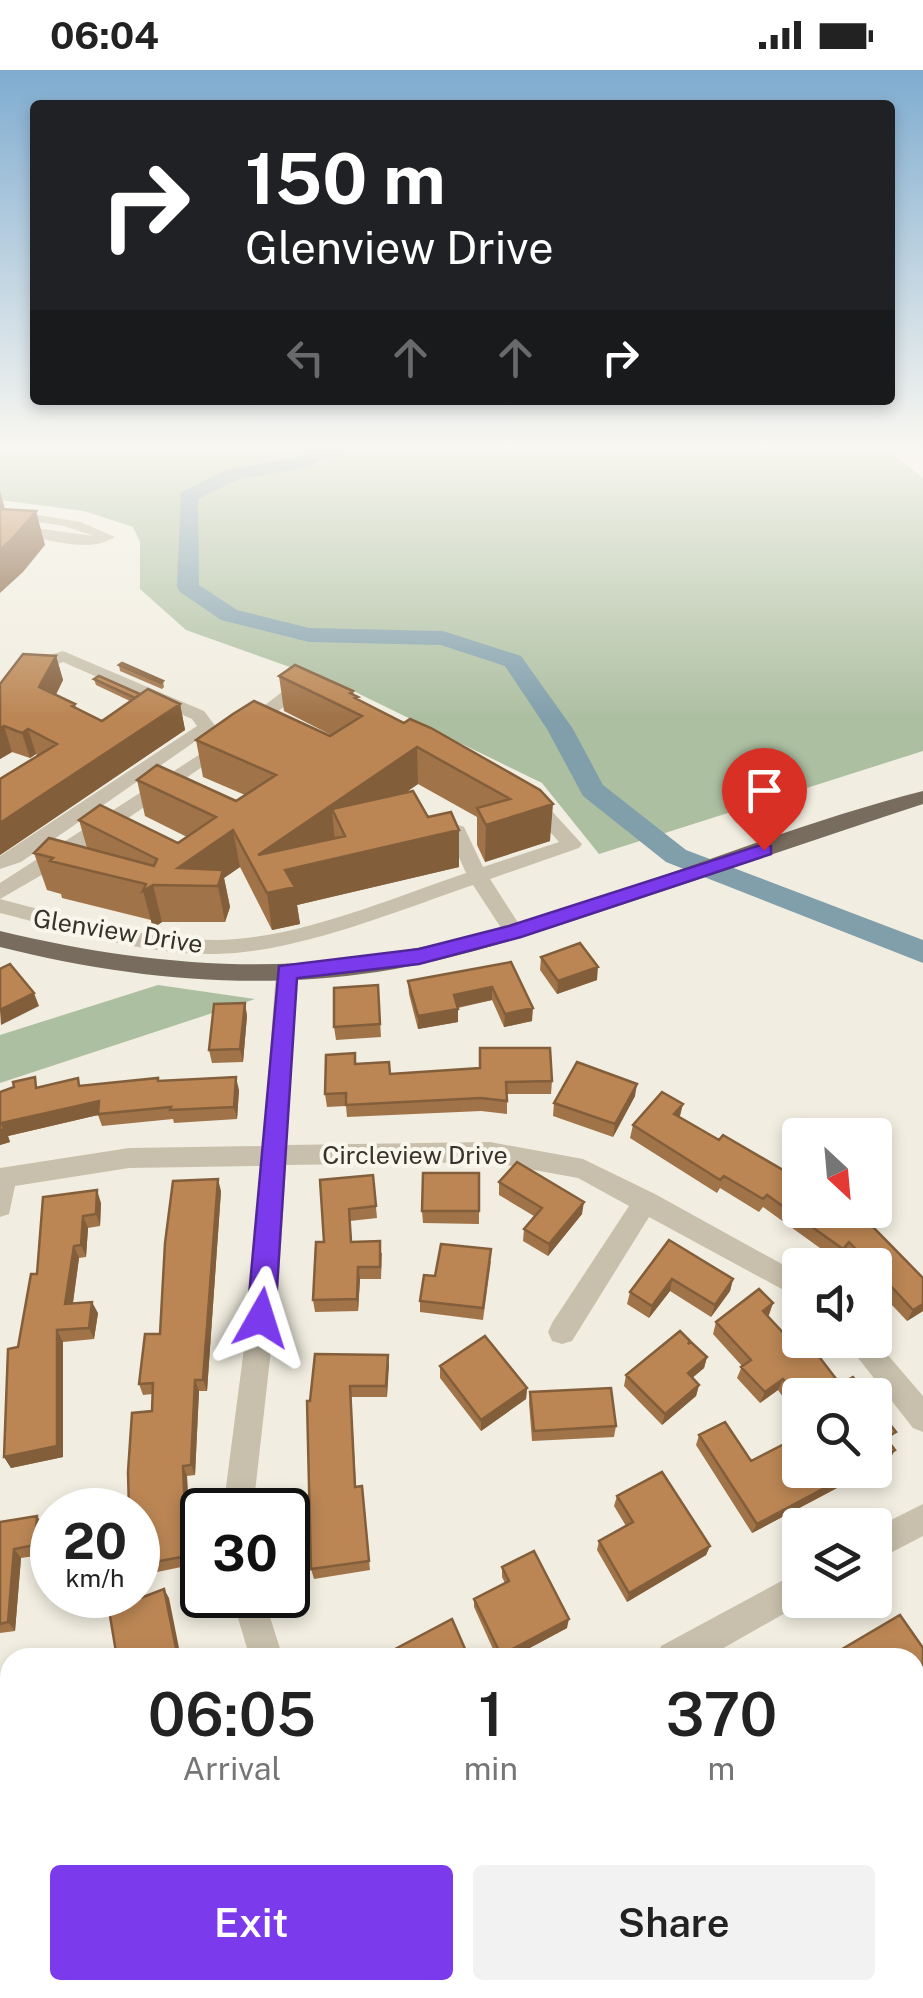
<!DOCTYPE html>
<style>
:root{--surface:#fff;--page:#f2f2f2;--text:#222;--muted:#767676;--accent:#7c3aed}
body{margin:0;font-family:"Public Sans",sans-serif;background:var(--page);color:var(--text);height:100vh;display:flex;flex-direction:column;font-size:38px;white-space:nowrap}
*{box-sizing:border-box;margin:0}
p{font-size:32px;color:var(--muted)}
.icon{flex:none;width:55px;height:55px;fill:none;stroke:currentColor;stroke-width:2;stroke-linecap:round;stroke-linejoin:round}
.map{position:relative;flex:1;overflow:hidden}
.sheet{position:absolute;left:0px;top:1578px;width:925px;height:352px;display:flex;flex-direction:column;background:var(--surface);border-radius:30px 30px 0 0;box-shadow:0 5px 15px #0003}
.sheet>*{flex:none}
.top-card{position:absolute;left:30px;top:30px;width:865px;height:305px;border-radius:10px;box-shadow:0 5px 15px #0003;background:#202124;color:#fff;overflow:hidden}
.needle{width:65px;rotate:154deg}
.buttons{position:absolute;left:782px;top:1048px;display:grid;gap:20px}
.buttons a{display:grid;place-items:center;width:110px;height:110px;border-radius:10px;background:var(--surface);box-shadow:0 5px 15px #0003;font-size:50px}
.speed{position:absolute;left:30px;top:1418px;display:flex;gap:20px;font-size:50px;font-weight:700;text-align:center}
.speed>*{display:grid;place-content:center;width:130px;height:130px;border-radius:50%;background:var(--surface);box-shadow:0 5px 15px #0003;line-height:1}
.speed small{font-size:25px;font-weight:400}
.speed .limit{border:5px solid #111;border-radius:15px;background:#fff;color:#111}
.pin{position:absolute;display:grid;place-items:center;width:85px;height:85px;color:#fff;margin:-102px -42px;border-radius:50% 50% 50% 0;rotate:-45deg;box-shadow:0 0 10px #0007}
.pin .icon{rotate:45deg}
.me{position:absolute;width:110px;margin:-55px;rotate:6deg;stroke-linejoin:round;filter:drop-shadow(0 0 8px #0008)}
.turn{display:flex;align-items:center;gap:35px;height:210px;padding:0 50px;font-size:45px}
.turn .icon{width:130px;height:130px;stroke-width:2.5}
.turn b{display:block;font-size:70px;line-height:85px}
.lanes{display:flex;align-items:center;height:95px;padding:0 50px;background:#0003;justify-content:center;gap:50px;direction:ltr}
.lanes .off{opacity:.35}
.eta{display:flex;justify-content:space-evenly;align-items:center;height:170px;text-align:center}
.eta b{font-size:60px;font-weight:600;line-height:70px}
.primary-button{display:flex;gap:20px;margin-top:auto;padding:20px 50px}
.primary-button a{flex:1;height:115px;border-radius:10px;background:var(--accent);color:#fff;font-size:40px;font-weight:600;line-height:115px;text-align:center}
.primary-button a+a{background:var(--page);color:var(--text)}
.status{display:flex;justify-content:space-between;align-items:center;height:70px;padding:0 50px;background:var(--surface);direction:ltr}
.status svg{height:28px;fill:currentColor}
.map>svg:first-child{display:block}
</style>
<div class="status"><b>06:04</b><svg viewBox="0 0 49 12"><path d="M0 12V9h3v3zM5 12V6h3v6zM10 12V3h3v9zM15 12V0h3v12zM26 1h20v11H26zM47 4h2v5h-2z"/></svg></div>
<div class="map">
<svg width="923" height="1928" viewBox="0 0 923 1928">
<rect width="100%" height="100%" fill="#f1ede0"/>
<path fill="#adbfa1" d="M0,378H885L923,408V681L599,784L542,713L343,616L186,560L140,519V472L133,457L84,441L0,430Z
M158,915L255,929L0,1013V965Z
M923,1819V1928H809L816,1920H915V1824Z"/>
<path fill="#819fab" d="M706,1920H816L809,1928H699Z"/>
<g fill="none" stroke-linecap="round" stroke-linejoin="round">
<path fill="#819fab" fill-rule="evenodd" d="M320,378H344L308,397L239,409L198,429L199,515L237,540L309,558L443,561L521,586L573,659L603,715L686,780L923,870V893L666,792L583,726L547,659L505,596L441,575L309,572L221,550L180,522L177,517L181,422L227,400L296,388Z"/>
<path fill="#c8c0ac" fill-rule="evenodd" d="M20,442L81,452L115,467C82,488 37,461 0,465V457L9,456L15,443ZM24,450L64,456L94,466L21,456Z
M63,581L204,641L216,657L21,792L0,799V786L197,656L192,649L63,592L26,607L6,633L0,634C0,599 34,590 63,581Z
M308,614L314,615V623L301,624L253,660L247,661L238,656L291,615Z
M222,670L228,671V679L66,791L0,829V813Z
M530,723L537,725L582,774L579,778L490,809L524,862L514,869L507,867L473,815C397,841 296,883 216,884C142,885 71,861 0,843V829C71,847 142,870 217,870C298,869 389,829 466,803L449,765L434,759V751L441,749L464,757L483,797L559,772L521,729Z
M287,893L298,901L287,1075L490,1072L583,1089L655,1124L800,1204V1229L649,1147L572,1271L562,1274L552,1271L548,1262L552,1253L629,1136L578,1108L490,1092L286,1095L279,1209L253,1440H223L253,1209L261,1096L129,1098L15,1116L9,1144L0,1147V1098L129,1078L263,1076L276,901Z
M844,1270H875L923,1326V1362L913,1358Z
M923,1434V1466L875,1491V1458Z
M800,1501V1530H808L706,1588H657L661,1576Z
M231,1525H263L283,1588H250Z
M45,1920H94L91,1928H42Z"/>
<path fill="#776c5d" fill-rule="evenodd" d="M923,721V734C819,768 716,804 612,838C536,863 458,890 377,902C250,921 124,908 0,877V861C133,893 271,907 407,880C584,847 749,765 923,721Z"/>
</g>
<path fill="#a17348" d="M56,586L63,610L56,625L75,634L76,638L102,651L130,631L96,615L94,609L140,624L180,634L185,660L0,785V709L38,686L36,684L30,688L12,682L0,689V614Z
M119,595L163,611L164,617L162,619L120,601Z
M279,606L353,621L354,625L358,627V630L540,720L550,771L485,792L477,775V747L418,714L406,722L459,797L297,835L300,854L272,860L240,797L224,808L230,837L225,852H162L153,858L151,850L62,828L61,824L47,820L34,783L87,778L79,750L178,773L187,767L145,746L137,710L236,731L245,725L203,707L196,670L331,665L284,641Z
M541,887L597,910L557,924L540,900Z
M511,892L532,951L504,957L492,930L458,938V952L418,959L409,924L408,911Z
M378,915L381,967L336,970L334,957Z
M245,933L247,946L243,992L212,993L209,980Z
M356,994L390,1004L552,1011L551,1024H507V1044L481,1041L347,1047L346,1036L327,1037L325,1024Z
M158,1008L159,1011L239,1020L237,1049L174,1053L173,1049L102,1056L98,1045L8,1066L10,1072L0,1075V1022L39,1017L81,1016Z
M635,1026L613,1067L553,1046L554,1033Z
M679,1047L923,1208V1241L907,1251L875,1217V1195H854L844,1184L838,1191L763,1137L759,1142L720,1118L717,1123L630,1068L633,1055Z
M479,1103V1154L423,1153L422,1141Z
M373,1105L377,1148L350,1151L352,1172L382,1183L381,1209H360L358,1241L315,1242L313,1230L324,1172Z
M499,1112L582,1144L548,1186L523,1171L524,1159L534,1146L499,1125Z
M221,1121L207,1321H199L195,1405L187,1406L191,1495L138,1506V1440L153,1324L143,1325L139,1314Z
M43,1127L101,1133L100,1156L88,1158L86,1187L79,1188L73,1233L98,1243L94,1269L63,1272V1387L11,1398L4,1387L18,1277L37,1204Z
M669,1170L733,1209L730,1221L711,1247L670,1221L649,1248L627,1234L630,1222Z
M491,1191L483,1250L420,1242V1231L435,1206Z
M773,1233L767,1246L788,1268L823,1287L821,1289L840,1314L867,1325H800V1351L778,1320L760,1333L737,1308L742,1296L713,1264L716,1252Z
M388,1285L387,1327H351L356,1417L362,1416L370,1500L314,1509L311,1499L310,1331Z
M707,1287L704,1298L692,1308L699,1315L696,1326L662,1355L624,1316L626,1305Z
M440,1296L527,1318L526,1329L481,1361L440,1308Z
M530,1322L616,1356L614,1367L532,1371L529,1333Z
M699,1365L751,1391L800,1400H871L752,1463L696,1375Z
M617,1426L710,1476L706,1485L627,1532L597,1480L599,1471L626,1456L614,1436Z
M0,1452L44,1456L42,1485L21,1488L15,1561L0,1563Z
M502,1497L567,1558L511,1588H497L474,1537V1529L505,1513L502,1507Z"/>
<path fill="#835e3b" d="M0,421L5,439L0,444Z
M36,441L45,475L23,502L0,523V480Z
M56,586L63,610L47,641L39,617Z
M180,634L185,660L0,785V753Z
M4,656L12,682L0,689V659Z
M28,659L36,684L30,688L22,663Z
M417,677L418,714L345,765L332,739L335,772L459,760V797L297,835L300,854L272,860L267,823L258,785Z
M553,734L550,771L485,792L486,755Z
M233,760L240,797L224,808L230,837L225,852L218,816L178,798Z
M153,815L162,852L153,858L143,821Z
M598,897L597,910L557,924L558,911Z
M492,917V930L454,938V925Z
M34,923L39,936L1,955L0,940Z
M245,933L247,946L243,992L240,979Z
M533,938L532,951L504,957L505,944Z
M458,939V952L418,959V946Z
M236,1007L239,1020L237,1049L234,1037Z
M637,1014L635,1026L613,1067L615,1054Z
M99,1031L98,1045L8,1066L10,1072L0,1075V1061L2,1053Z
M683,1034L680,1046L671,1057L674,1044Z
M218,1109L221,1121L207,1321L203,1310Z
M97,1120L101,1133L100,1156L96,1144Z
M584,1132L582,1144L548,1186L549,1174Z
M83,1146L88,1158L86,1187L81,1175Z
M849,1172L844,1184L838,1191L843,1179Z
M74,1176L79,1188L71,1246L65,1234Z
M358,1197L360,1209L358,1241L357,1229Z
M672,1209L670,1221L649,1248L652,1236Z
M733,1209L730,1221L711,1247L715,1235Z
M92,1232L98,1243L94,1269L89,1258Z
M773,1233L769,1245L758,1253L763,1241Z
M923,1234V1241L907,1251L913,1240Z
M57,1260L63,1272V1387L11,1398L4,1387Z
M828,1275L823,1287L812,1295L817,1284Z
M388,1285L389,1296L387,1327L386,1316Z
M707,1287L704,1298L685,1314L688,1303Z
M783,1309L778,1320L760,1333L765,1322Z
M195,1310L199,1321L195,1405L191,1395Z
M699,1315L696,1326L662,1355L665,1344Z
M527,1318L526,1329L481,1361V1350Z
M895,1380L889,1391L875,1398V1391Z
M183,1396L187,1406L191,1495L187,1486Z
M858,1400H871L752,1463L757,1454Z
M37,1446L44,1456L42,1485L35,1475Z
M710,1476L706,1485L627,1532L629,1523Z
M14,1479L21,1488L15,1561L8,1552Z
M164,1519L169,1528L181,1588H178Z
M569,1549L567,1558L511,1588H500L501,1585Z
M10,1679V1690L0,1694V1684Z
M10,1855V1863L0,1869V1860Z"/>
<path fill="#bb8654" stroke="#835e3b" stroke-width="2.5" d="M0,439L36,441L13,468L0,480Z
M23,584L56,586L39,617L75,634L72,636L102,651L148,619L180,634L0,753V709L57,674L28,659L22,663L4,656L0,659V614Z
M122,593L163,611L161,613L119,595Z
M295,595L353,621L350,623L358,627L355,628L404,653L410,649L431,658L540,720L553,734L486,755L477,738L510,729L417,677L258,785L345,766L332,739L413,721L428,747L451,742L459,760L285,800L295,817L267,823L233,760L178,798L223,800L218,816L153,815L143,821L146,814L50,791L53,788L34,783L49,768L154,796L157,789L79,750L100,735L178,773L216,747L137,710L157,695L236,731L276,705L196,670L233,644L254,631L330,666L362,646L279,606Z
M99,606L140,624L135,628L94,609Z
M580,873L598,897L558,911L541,887Z
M511,892L533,938L505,944L492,917L454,925L458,939L418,946L408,911Z
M10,894L34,923L0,940V899Z
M378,915L380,954L334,957V918Z
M245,933L240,979L209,980L214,934Z
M480,978H550L552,1011L506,1012L507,1031L481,1028L346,1035V1023L325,1024L326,985L355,983V994L389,992L390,1004L480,998Z
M577,992L637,1014L615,1054L554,1033Z
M35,1007L36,1018L78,1008L79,1016L158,1008V1011L236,1007L234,1037L170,1040L171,1037L98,1044L99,1031L2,1053L4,1059L0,1061V1022L14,1017L13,1012Z
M662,1022L683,1034L674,1044L719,1070L723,1065L800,1110V1140H850L870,1154L923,1208V1234L913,1240L875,1199V1195H871L849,1172L843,1179L767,1125L763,1129L724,1106L720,1110L633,1055Z
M517,1092L584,1132L549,1174L524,1159L542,1138L499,1112Z
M423,1103H479V1141H422Z
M373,1105L376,1136L349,1139L351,1172L380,1171V1197H358L357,1229L313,1230L316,1172H324L320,1110Z
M218,1109L203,1310H195L191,1395L183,1396L187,1486L138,1495V1440H129L128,1402L132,1343L152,1341L153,1313L139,1314L145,1264H160L165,1173L173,1111Z
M97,1120L96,1144L83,1146L81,1175L74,1176L65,1234L92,1232L89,1258L57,1260V1376L4,1387L8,1279L18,1277L31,1204H37L43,1127Z
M669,1170L733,1209L715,1235L672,1209L652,1236L630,1222Z
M441,1174L491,1179L483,1238L420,1231L424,1205L435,1206Z
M759,1219L773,1233L763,1241L788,1268L800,1259V1270H823L828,1275L817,1284L840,1314L853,1307L867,1325H800V1333L783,1309L765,1322L741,1297L751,1290L716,1252Z
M680,1261L690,1271L688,1274L691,1272L707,1287L688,1303L699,1315L665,1344L626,1305Z
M485,1266L527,1318L481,1350L440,1296Z
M315,1284L388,1285L386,1316H350L355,1417L362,1416L369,1491L311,1499L307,1331H310Z
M611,1318L616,1356L534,1361L530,1322Z
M875,1335L896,1362L886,1368L895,1380L875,1391Z
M725,1352L751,1391L792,1370L800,1381V1400H858L757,1454L699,1365Z
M662,1402L710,1476L629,1523L599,1471L633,1452L617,1426Z
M37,1446L35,1475L14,1479L8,1552L0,1554V1452Z
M534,1481L569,1549L501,1585L474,1529L509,1511L502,1497Z
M164,1519L178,1588H117L109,1540Z
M900,1545L923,1578V1621L919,1623L923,1629V1640L915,1645V1588H827Z
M452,1549L469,1588H378Z
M10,1613V1679L0,1684V1617Z
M10,1764V1855L0,1860V1769Z
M351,1920H438L441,1928H354Z
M269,1922L270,1928H259Z"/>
<linearGradient id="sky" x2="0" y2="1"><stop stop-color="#7facd0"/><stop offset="0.58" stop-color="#f9f7f1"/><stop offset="1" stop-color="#f9f7f1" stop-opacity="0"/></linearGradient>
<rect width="923" height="648" fill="url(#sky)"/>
<path fill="#7c3aed" stroke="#51269a" stroke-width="2.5" d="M764,774L771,776V784L521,867L419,894L297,908L275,1248L271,1256L261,1260L252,1256L247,1248L279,896L419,879L509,856Z"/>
<g text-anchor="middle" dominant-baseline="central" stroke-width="8" stroke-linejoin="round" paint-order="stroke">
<g font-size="25" fill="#37322b" stroke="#f9f6ec">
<text transform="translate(118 861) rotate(9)">Glenview Drive</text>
<text x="415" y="1085">Circleview Drive</text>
</g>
</g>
</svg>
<div class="buttons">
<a><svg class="needle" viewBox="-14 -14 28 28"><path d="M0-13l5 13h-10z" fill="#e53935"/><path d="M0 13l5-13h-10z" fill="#767676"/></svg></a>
<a><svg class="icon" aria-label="sound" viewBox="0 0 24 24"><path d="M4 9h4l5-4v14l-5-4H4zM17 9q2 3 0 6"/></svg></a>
<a><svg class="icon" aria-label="search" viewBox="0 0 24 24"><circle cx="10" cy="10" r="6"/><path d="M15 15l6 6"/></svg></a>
<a><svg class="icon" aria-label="layers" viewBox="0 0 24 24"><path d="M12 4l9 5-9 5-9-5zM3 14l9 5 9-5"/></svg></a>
</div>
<div class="speed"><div>20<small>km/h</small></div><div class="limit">30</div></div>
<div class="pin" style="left:764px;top:780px;background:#d93025"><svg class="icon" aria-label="arrive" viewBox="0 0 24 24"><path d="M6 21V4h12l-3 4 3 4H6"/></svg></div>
<svg class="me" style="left:261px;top:1248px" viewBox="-20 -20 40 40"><path d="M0-17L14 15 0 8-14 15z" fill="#7c3aed" stroke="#fff" stroke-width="4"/></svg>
<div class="top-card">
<div class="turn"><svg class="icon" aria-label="right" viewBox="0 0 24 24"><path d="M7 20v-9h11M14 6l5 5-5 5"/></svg><div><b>150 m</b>Glenview Drive</div></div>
<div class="lanes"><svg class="icon off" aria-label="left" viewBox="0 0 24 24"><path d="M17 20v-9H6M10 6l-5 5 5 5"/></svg><svg class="icon off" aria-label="ahead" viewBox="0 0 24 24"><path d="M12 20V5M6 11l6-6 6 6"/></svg><svg class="icon off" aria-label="ahead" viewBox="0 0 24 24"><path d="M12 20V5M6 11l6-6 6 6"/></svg><svg class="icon" aria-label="right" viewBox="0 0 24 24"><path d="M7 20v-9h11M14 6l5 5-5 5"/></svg></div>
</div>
<section class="sheet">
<div class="eta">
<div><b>06:05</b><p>Arrival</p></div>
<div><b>1</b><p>min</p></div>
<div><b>370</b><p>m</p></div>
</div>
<div class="primary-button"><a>Exit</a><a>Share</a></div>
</section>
</div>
